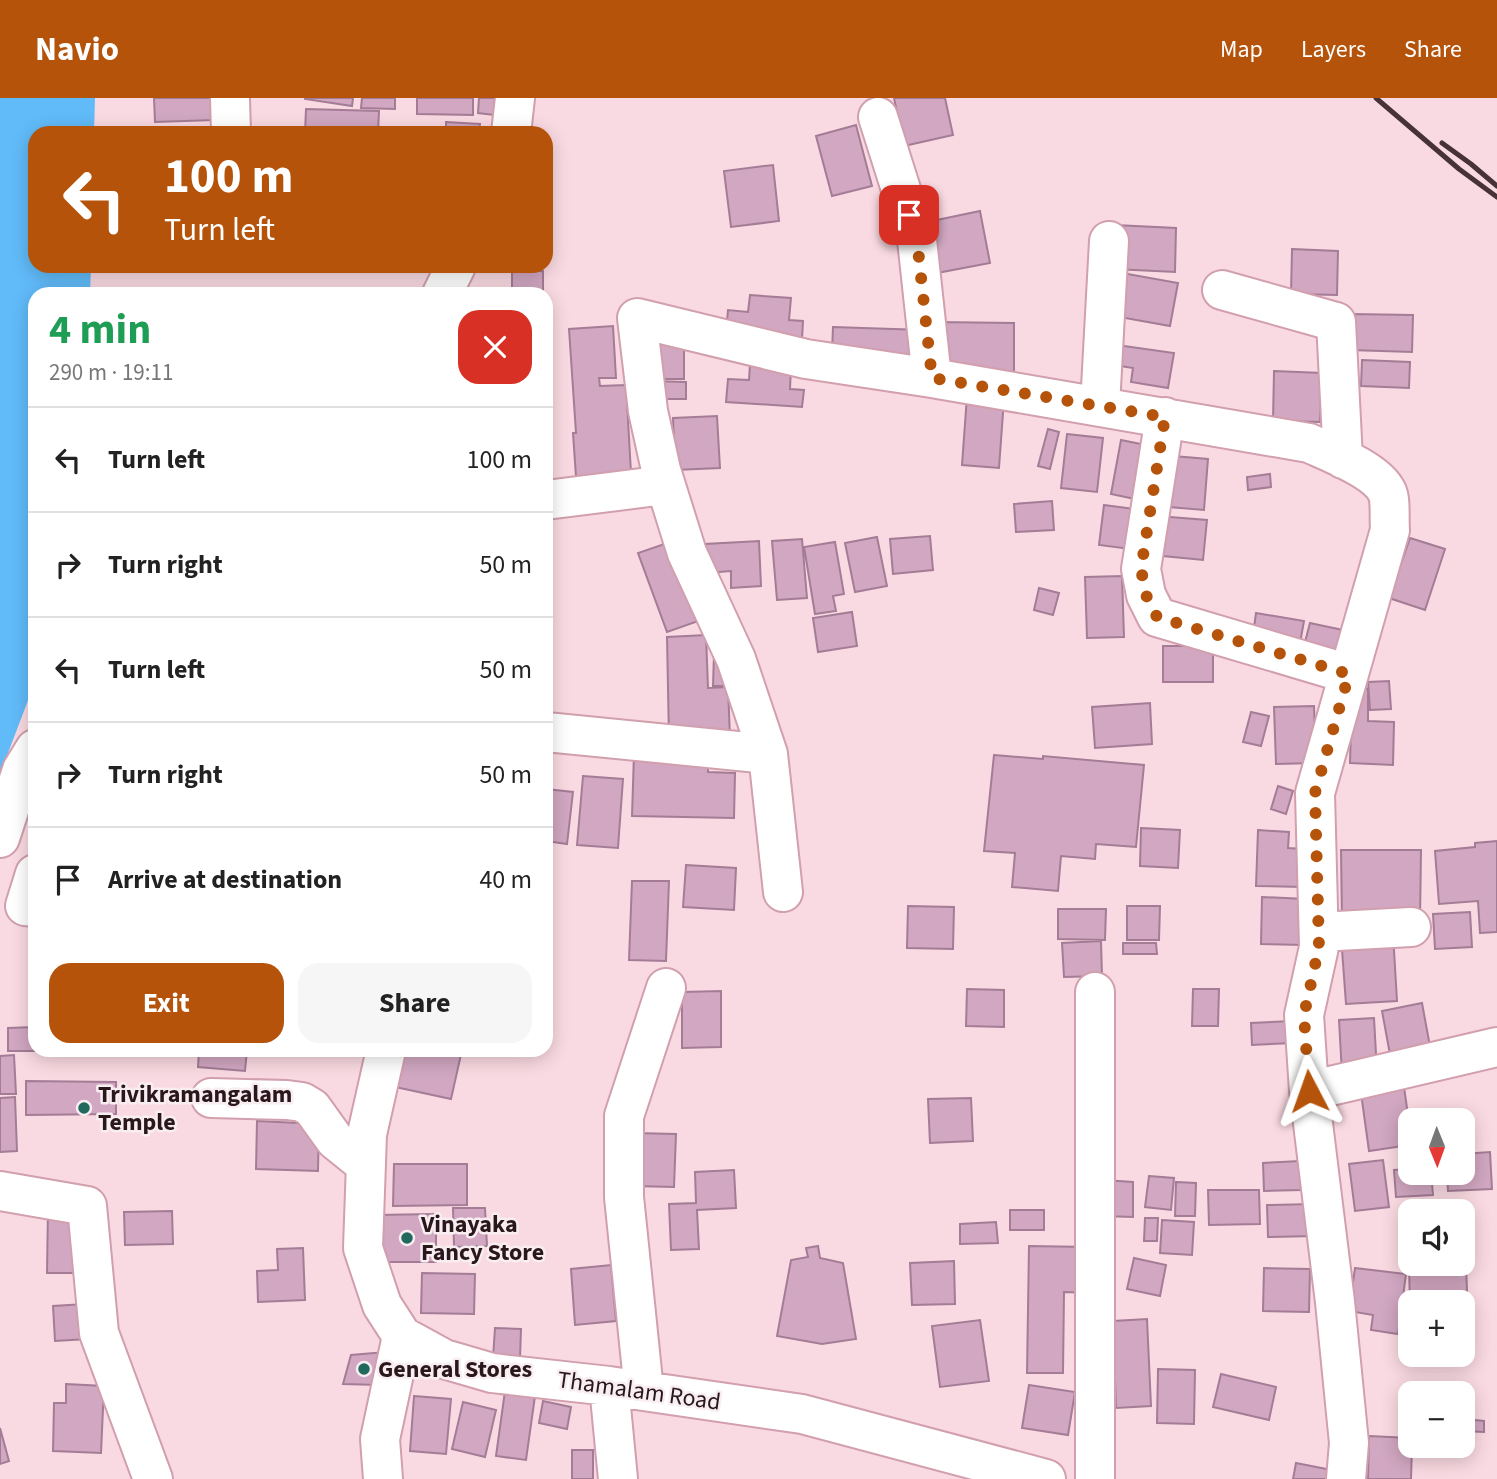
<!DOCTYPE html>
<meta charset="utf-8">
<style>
:root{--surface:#fff;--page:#f6f6f6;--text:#222;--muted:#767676;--line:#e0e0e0;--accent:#b45309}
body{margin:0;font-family:"Source Sans 3",sans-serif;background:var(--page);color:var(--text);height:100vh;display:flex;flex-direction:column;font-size:26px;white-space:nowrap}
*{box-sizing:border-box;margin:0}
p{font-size:23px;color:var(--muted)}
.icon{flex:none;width:38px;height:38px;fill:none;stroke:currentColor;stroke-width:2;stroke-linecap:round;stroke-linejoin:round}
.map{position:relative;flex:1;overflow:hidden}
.side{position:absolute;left:28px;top:189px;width:525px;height:770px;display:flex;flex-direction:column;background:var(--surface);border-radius:21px;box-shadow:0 4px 18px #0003}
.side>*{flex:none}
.hud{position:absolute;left:28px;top:28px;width:525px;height:147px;border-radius:21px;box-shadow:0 4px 18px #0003;background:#b45309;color:#fff;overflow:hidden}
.needle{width:46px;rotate:179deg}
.buttons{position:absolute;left:1398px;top:1010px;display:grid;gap:14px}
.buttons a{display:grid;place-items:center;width:77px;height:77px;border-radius:14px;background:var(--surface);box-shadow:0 4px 18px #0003;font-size:35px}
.pin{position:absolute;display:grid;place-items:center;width:60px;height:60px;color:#fff;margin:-30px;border-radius:14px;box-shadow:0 4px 10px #0006}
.me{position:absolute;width:77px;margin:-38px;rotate:356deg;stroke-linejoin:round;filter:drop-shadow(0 0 5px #0008)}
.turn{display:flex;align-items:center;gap:24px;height:147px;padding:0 21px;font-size:32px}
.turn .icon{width:91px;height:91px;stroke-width:2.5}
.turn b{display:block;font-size:49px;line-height:60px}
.round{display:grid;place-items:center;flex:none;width:74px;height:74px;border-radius:21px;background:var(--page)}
.summary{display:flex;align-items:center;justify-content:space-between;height:119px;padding:0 21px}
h1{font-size:42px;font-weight:700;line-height:52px;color:#1e9e55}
.cta{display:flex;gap:14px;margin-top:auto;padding:14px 21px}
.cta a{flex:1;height:80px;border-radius:21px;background:var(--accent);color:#fff;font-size:28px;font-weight:700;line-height:80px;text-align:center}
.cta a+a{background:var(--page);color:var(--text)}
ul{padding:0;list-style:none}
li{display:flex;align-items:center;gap:21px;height:105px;padding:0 21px;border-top:2px solid var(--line)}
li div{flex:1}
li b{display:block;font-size:26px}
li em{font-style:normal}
header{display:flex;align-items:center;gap:42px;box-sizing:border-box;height:98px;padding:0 35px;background:var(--accent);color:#fff}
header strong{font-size:33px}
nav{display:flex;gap:38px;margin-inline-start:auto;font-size:24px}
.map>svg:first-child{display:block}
</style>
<header>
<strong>Navio</strong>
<nav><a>Map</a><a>Layers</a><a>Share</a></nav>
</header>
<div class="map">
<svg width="1497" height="1381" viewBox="0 0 1497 1381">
<rect width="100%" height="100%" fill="#fadae2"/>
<path fill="#61bbf9" d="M0,0H95L94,35H35V168H91L90,196H35V584L0,676Z"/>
<path fill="#d1a7c1" stroke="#a47c96" stroke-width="2" d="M154,0H214L215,22L155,24Z
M305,0H353L352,8L305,1Z
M362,0H395V11L361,10Z
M417,0H473V17L417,16Z
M479,0H495L494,17L478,15Z
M894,0H945L953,37L904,48Z
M306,11L379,13L378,35H305Z
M446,24L480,26L479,35H446Z
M856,27L872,88L832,98L816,38Z
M773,67L779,123L731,129L724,73Z
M980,113L990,165L937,175L927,124Z
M1115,127L1176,130L1175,174L1114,171Z
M1292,151L1338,153L1337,197L1291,196Z
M512,173H543V196H512Z
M1122,175L1178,185L1170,228L1114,218Z
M750,197L791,200L789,222L803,223L802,241L726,235L728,212L748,214Z
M1351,216L1413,217L1412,254L1350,252Z
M936,224L1014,225V275H936Z
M613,228L616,280H599L600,288L626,287L631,375L576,379L573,335H576L569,231Z
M833,229L923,232L922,265L832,254Z
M655,237H684V281H655Z
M1110,246L1174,255L1168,290L1131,284L1133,270L1107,266Z
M1362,262L1410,264L1409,290L1361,288Z
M750,266L791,269L790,291L804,292L802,309L726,304L728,281L749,282Z
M1274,273L1322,275L1320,324L1273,323Z
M651,283L686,284V301H651Z
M967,298L1004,301L999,370L962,367Z
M717,318L720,370L675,372L673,320Z
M1048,331L1059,334L1050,371L1038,368Z
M1067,336L1103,340L1097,394L1061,390Z
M1121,342L1146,347L1135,401L1111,396Z
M1161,357L1208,361L1204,412L1157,408Z
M1270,376L1271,389L1248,392L1247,379Z
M1052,403L1054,432L1016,434L1014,406Z
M1104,407L1135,411L1130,451L1099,447Z
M1157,418L1207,422L1203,462L1153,457Z
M930,438L933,472L893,476L890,441Z
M877,439L887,488L855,494L845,445Z
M1410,440L1445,451L1425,512L1389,500Z
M679,441L707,520L667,534L638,455Z
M802,441L807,500L777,502L772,443Z
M759,443L761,488L731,490V473L707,475L705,446Z
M835,444L844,496L833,498L836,513L815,516L804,449Z
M1122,478L1124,539L1087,540L1085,479Z
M1039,490L1059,495L1053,517L1034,512Z
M852,514L857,548L818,554L813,520Z
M1256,515L1304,523L1300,545L1253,537Z
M1310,525L1343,532L1338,556L1304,548Z
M706,537L708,590L728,589L730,640L669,642L667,539Z
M1163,548H1213V584H1163Z
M714,556L731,588H713Z
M1389,583L1391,611L1370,612L1368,584Z
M1352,590L1368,591V623L1394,624L1393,667L1350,665Z
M1150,605L1152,646L1095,650L1092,609Z
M1314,608L1316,665L1276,666L1274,609Z
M1251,614L1269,618L1261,648L1243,644Z
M634,655L708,656V674L735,675L734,720L632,718Z
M994,657L1043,661V658L1144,667L1136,749L1096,746L1095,761L1061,758L1058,793L1012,789L1015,755L984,753Z
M583,678L623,681L618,750L577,747Z
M1278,688L1293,693L1286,716L1271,711Z
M546,691L573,694L567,746L546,743Z
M1141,730L1180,732L1178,770L1140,768Z
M1258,732L1289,734L1288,750L1304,751L1303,789L1256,788Z
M1497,743V834L1480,835L1478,803L1439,806L1435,753L1475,749V745Z
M1341,752H1421L1420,823H1342Z
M686,767L736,770L734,812L683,809Z
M632,783H669L666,863L629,862Z
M1262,799L1305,801L1304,847L1261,846Z
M908,808L954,809L953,851L907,850Z
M1127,808H1160L1159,842H1127Z
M1058,811H1106L1105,842L1058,841Z
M1470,814L1472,849L1435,851L1433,816Z
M1393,835L1397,903L1346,906L1341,838Z
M1101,843L1102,878L1064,879L1062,845Z
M1123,845H1156L1157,856H1123Z
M967,891L1004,892V929L966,928Z
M1193,891H1219L1218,928H1192Z
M721,893V949L682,950V894Z
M1422,905L1431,954L1391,962L1382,913Z
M1374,920L1377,974L1342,976L1339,922Z
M1292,923L1293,945L1252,947L1251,925Z
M35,929V952L42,953H8V930Z
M199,952H247L245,973L198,969Z
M394,952H462L451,1001L386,987Z
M14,957L16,996H0V958Z
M26,983L116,984V1016L26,1017Z
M1404,989L1410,1031V1047L1369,1053L1361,995Z
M15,999L17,1053L0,1054V1000Z
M971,1000L973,1043L930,1045L928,1001Z
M257,1023L319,1026L318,1073L256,1071Z
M634,1035L676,1036L674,1089L632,1088Z
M1490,1054L1492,1091L1448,1093L1447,1074H1463V1056Z
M1383,1062L1389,1109L1355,1113L1349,1066Z
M1300,1063L1301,1092L1264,1093L1263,1065Z
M394,1066H467V1107L393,1108Z
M1410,1071V1074H1431L1433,1097L1396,1099L1394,1072Z
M734,1072L736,1110L697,1112L699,1151L671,1152L669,1106L696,1105L695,1074Z
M1149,1078L1174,1080L1171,1112L1145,1109Z
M1103,1082L1133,1084V1119L1102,1118Z
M1176,1084L1196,1085L1195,1118H1175Z
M1208,1092H1259L1260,1126L1209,1127Z
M1313,1106L1315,1138L1268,1139L1267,1107Z
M48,1109L79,1110L78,1175H47Z
M453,1110H485L487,1148L454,1149Z
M1010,1112H1044V1132H1010Z
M172,1113L173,1146L125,1147L124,1114Z
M436,1116V1164H383L374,1117Z
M1145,1120H1158L1157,1143H1144Z
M1162,1122L1194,1124L1192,1157L1160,1155Z
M996,1124L998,1145L960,1146V1126Z
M818,1148L820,1160L843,1165L856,1241L822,1246L777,1238L791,1162L808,1159L806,1150Z
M1029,1148L1089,1149V1195L1064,1194L1063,1275H1027Z
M303,1150L305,1202L258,1204L257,1173L278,1172L277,1151Z
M1134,1160L1166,1167L1160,1198L1127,1191Z
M954,1163L955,1206L912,1207L910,1165Z
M611,1167L616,1223L575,1227L571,1171Z
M1466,1167L1468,1218H1463V1204H1410V1207L1409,1168Z
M1264,1170L1310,1171L1309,1214L1263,1213Z
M1355,1170L1406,1176L1398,1236L1371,1232L1373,1217L1349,1213Z
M422,1175L475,1176L474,1216L421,1215Z
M85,1206L88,1241L55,1243L53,1208Z
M1147,1221L1151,1308L1116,1310L1113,1223Z
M980,1222L989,1283L940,1289L932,1228Z
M495,1230L521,1231L520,1261L493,1260Z
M385,1254L379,1287L343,1286L351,1257Z
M1158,1271L1195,1272L1194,1326L1157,1325Z
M1221,1276L1276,1289L1269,1322L1213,1309Z
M66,1286L104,1288L101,1355L53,1353L54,1305H66Z
M1029,1287L1075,1294L1068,1337L1022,1330Z
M505,1293L535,1298L526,1362L496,1358Z
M414,1298L451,1301L446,1356L410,1353Z
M543,1303L571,1309L567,1331L539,1325Z
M463,1304L496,1312L485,1359L452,1351Z
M1464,1321L1484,1323V1334L1463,1333Z
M0,1330L9,1363L0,1366Z
M1369,1338L1410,1340V1348H1412L1411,1381H1368Z
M572,1352H593V1381H572Z
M1296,1365L1337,1373L1335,1381H1293Z"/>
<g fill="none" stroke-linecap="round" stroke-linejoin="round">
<g stroke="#d19fad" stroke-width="42">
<path id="minor" d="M230,0L231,35
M878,19L917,142L932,280L1309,345C1331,355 1377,372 1387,394C1391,401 1389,422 1390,432L1315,695L1319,849L1304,917L1309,993L1335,1204L1349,1345L1346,1381
M511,35L515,0
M1222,192L1336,224L1343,361
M442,196L456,168
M1100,308L1109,143
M1165,319L1141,471L1146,497L1157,519L1349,576
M546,402L665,387
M546,634L768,656
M0,740L22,672L35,651
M35,776L25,808L35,809
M783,794L768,656L736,561L687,455L661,372L648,313L637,220L806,261L932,280
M1319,834L1411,829
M386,952L367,1036L363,1150L382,1207L402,1238L444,1261L492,1275L609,1288L802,1316L1046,1381
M1309,993L1497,949
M211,1000L287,1002L302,1004L312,1010L335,1042L366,1067
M0,1093L87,1108L99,1235L153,1381
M609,1288L618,1381
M644,1293L624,1099V1018L666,890
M383,1381L380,1341L402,1238
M1095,1381V894"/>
</g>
<use href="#minor" stroke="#fff" stroke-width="38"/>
<path stroke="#463237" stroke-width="5" d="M1376,0L1459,71L1497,99
M1442,45L1471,66L1497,88"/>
</g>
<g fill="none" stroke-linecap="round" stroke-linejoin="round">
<path stroke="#b45309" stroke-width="12" stroke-dasharray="0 21.6" d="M909,117L917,142L932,280L1165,319L1141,471L1146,497L1157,519L1349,576L1315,695L1319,849L1304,917L1309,993"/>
</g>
<g fill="#21685d" stroke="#f8edf0" stroke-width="2.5">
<circle cx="84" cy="1010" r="7"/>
<circle cx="407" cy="1140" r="7"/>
<circle cx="364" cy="1271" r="7"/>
</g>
<g text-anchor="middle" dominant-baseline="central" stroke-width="5" stroke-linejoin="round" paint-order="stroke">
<g font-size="24" font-weight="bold" fill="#29171c" stroke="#f8edf0" text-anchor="start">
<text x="98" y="996">Trivikramangalam<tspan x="98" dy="28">Temple</tspan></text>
<text x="421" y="1126">Vinayaka<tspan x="421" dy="28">Fancy Store</tspan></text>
<text x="378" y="1271">General Stores</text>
</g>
<g font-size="24" fill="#29171c" stroke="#f8edf0">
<text transform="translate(639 1293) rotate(8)">Thamalam Road</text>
</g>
</g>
</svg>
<div class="buttons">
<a><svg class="needle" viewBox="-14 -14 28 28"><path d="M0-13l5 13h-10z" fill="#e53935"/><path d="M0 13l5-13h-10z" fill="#767676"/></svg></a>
<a><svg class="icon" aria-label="sound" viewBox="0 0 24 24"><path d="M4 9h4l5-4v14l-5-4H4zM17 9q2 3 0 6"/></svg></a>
<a>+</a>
<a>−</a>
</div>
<div class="pin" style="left:909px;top:117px;background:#d93025"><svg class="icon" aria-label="arrive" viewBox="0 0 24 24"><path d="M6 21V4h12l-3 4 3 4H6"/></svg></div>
<svg class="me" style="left:1309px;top:993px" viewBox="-20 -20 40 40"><path d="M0-17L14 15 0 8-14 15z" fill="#b45309" stroke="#fff" stroke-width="4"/></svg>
<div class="hud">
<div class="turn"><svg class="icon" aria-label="left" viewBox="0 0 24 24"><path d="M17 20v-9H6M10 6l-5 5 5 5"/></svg><div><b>100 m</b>Turn left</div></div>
</div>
<section class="side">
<div class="summary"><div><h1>4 min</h1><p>290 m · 19:11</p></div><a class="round" style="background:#d93025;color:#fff"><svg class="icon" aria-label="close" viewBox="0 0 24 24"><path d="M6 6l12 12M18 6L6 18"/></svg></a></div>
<ul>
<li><svg class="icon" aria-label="left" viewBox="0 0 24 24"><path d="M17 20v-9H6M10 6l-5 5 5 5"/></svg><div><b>Turn left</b></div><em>100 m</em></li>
<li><svg class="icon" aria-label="right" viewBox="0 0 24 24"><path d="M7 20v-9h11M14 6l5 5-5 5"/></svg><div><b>Turn right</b></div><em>50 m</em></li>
<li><svg class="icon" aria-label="left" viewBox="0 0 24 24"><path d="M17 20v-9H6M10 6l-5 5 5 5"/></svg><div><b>Turn left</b></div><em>50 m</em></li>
<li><svg class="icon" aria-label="right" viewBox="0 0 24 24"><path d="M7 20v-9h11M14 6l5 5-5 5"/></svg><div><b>Turn right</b></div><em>50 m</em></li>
<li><svg class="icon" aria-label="arrive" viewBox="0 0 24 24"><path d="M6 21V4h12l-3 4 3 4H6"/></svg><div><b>Arrive at destination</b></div><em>40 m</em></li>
</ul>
<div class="cta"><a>Exit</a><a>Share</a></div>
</section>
</div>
